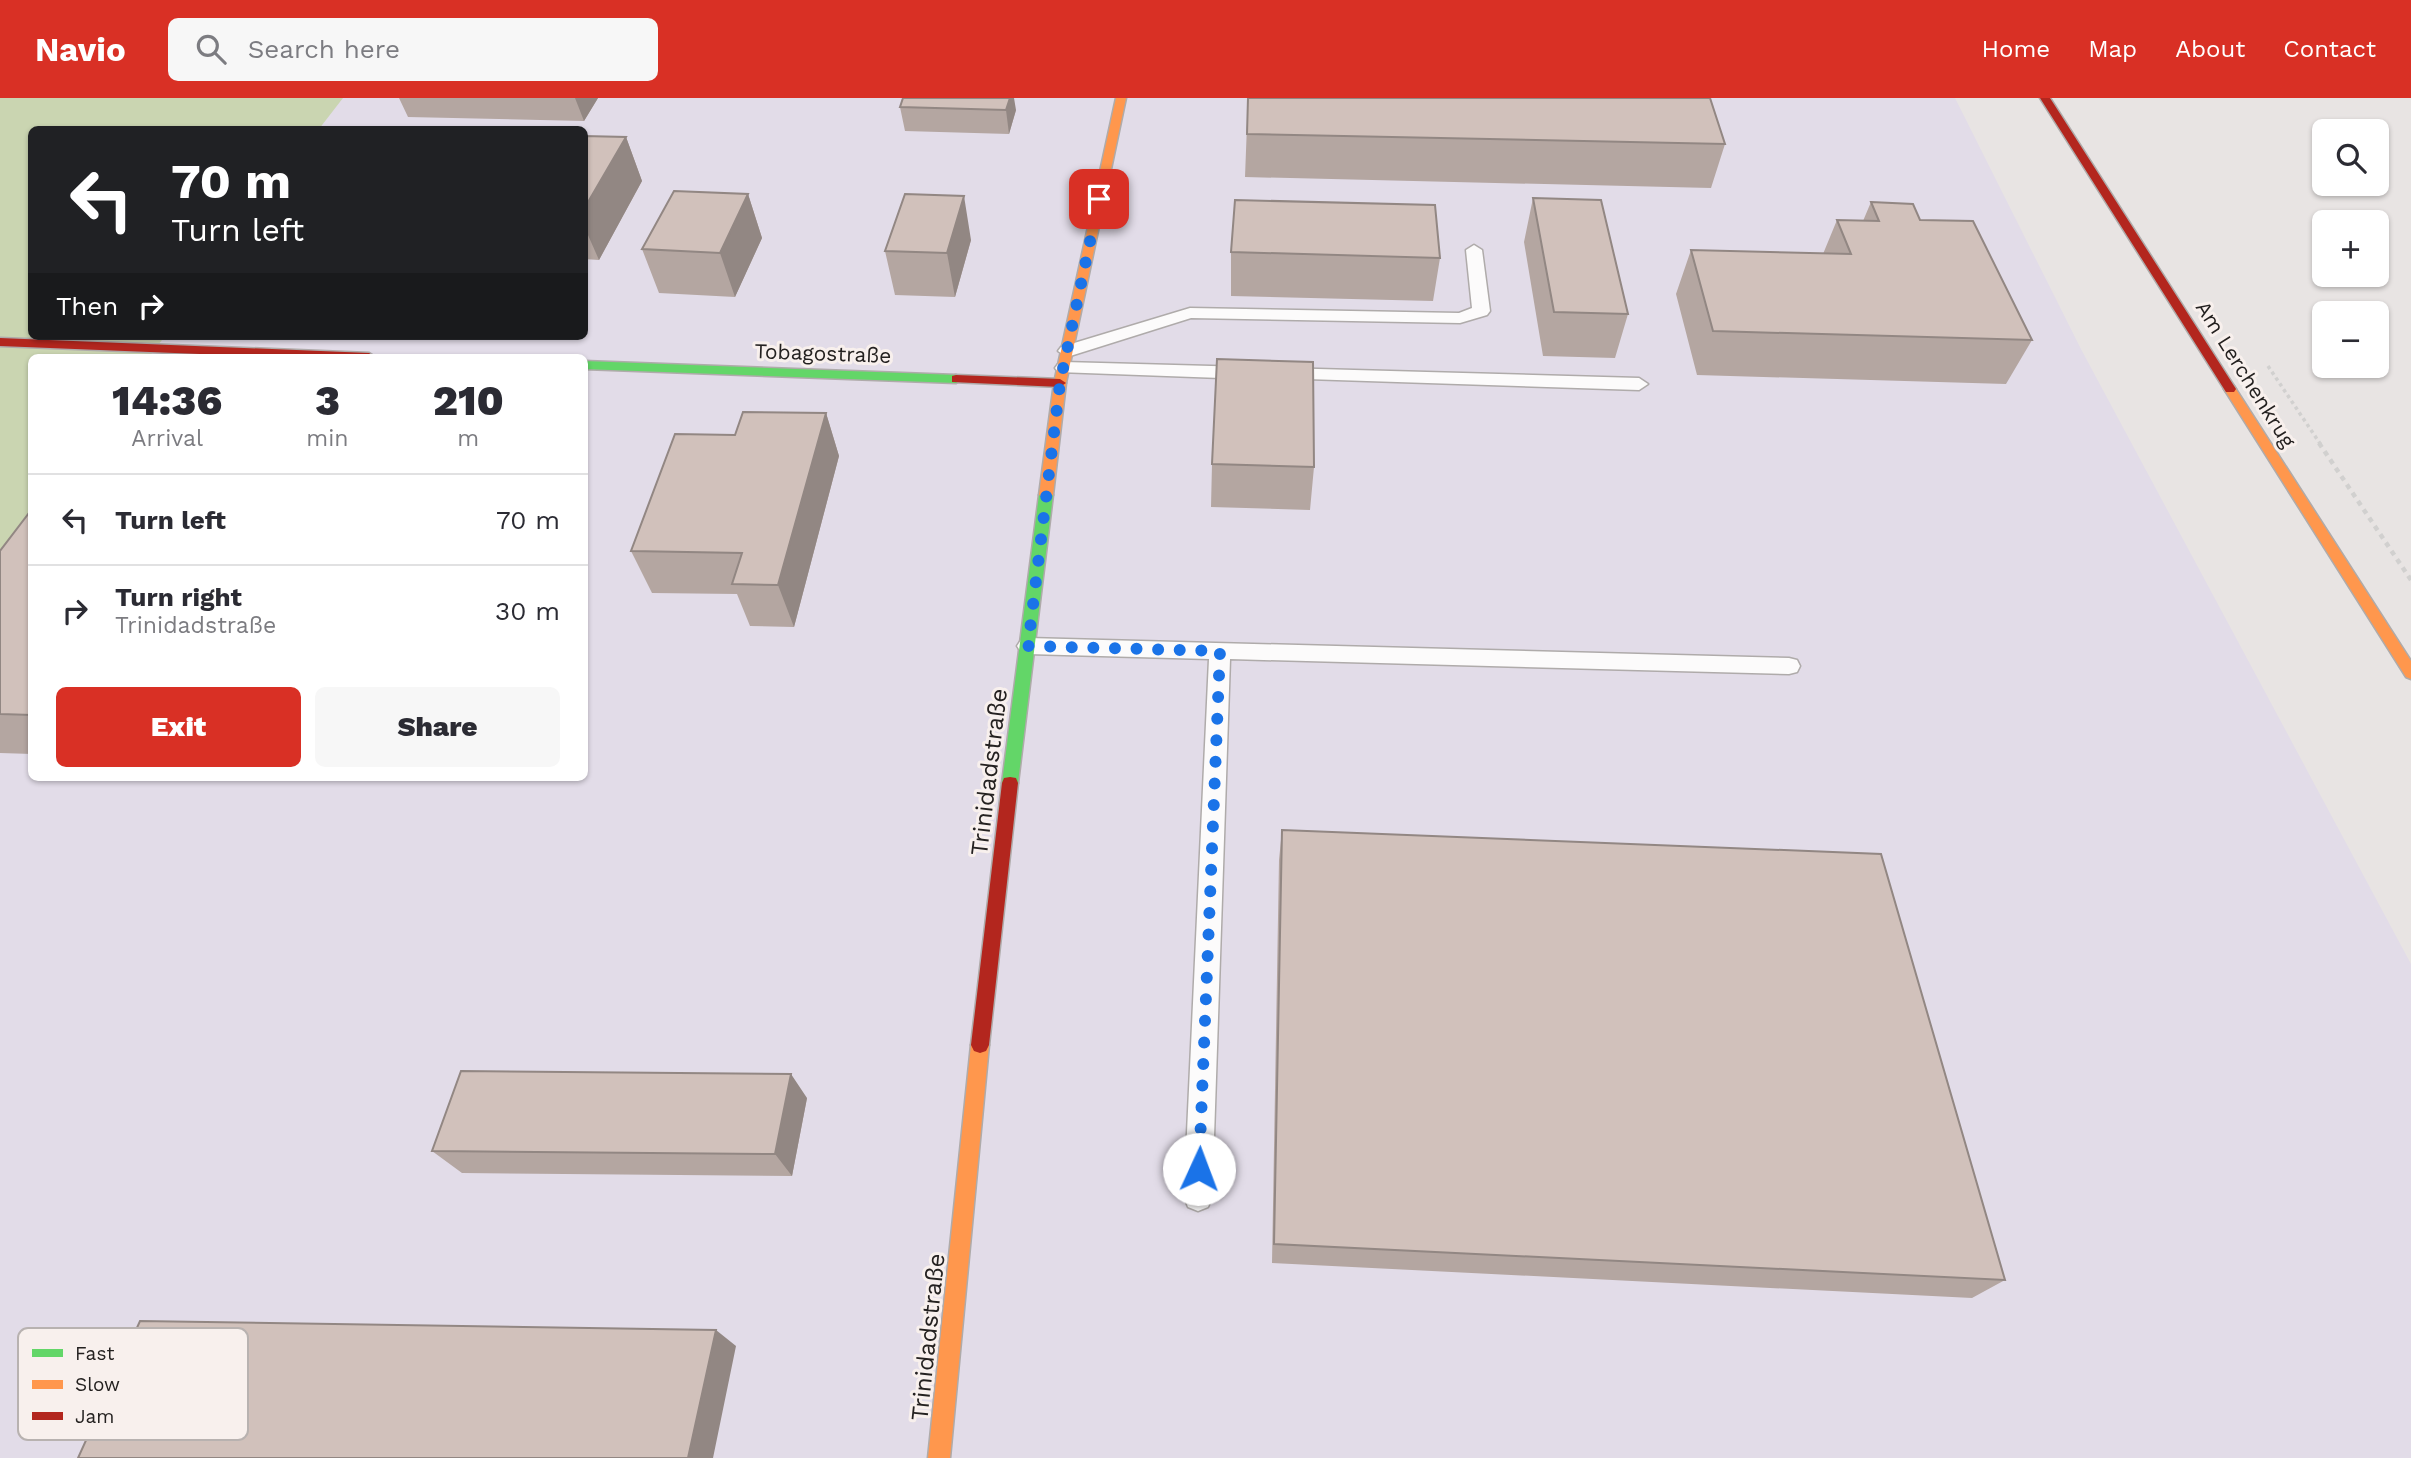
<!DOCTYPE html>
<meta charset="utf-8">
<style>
:root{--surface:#fff;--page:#f7f7f7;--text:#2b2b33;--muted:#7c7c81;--line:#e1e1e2;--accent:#d93025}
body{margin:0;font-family:"Work Sans",sans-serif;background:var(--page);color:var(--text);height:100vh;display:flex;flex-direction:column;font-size:26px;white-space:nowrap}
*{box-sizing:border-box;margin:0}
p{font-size:23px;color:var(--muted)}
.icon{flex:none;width:38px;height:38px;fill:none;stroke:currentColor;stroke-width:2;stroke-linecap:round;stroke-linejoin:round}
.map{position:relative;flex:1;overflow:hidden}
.sheet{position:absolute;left:28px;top:256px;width:560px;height:427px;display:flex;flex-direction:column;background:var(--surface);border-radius:10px;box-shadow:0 2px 5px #0004}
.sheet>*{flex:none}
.top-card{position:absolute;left:28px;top:28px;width:560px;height:214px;border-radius:10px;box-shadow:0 2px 5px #0004;background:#202124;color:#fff;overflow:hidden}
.buttons{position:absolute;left:2312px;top:21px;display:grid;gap:14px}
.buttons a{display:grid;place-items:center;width:77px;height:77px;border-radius:10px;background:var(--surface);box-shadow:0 2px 5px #0004;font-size:35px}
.pin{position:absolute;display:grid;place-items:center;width:60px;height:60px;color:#fff;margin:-30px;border-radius:14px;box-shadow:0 4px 10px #0006}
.me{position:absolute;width:77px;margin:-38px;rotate:2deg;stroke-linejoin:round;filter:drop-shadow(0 0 5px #0008)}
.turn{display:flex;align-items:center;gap:24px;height:147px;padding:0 28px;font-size:32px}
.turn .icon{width:91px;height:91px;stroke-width:2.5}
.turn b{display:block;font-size:49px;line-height:60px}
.then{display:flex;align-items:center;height:66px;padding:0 28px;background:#0003;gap:14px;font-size:26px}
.eta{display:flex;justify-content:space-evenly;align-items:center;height:119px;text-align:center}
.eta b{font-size:42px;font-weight:800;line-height:49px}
.action{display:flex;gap:14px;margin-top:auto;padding:14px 28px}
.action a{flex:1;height:80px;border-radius:10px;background:var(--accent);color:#fff;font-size:28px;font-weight:800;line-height:80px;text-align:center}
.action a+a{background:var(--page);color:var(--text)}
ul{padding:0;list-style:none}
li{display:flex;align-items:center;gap:21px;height:91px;padding:0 28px;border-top:2px solid var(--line)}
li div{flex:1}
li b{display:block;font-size:26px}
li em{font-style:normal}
header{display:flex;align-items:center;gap:42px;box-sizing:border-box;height:98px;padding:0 35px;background:var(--accent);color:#fff}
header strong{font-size:33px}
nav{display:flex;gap:38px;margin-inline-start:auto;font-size:24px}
.search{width:490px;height:63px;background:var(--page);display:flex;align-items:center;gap:18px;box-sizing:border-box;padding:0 24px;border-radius:10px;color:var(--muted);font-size:26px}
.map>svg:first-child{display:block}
</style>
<header>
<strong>Navio</strong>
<div class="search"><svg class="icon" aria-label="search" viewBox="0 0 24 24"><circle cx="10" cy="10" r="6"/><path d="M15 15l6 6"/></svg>Search here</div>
<nav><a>Home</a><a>Map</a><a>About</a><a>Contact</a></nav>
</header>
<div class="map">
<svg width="2411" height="1360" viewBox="0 0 2411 1360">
<rect width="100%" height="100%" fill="#e8e4e3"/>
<path fill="#e2dce8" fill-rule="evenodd" d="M105,0H1955L2082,253L2411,866V1360H0V109L32,238H584V32L75,31ZM32,259H584V679H32Z"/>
<path fill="#cad5b1" d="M0,0H343L319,31L32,32V238H165L149,259H32L31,417L0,459Z"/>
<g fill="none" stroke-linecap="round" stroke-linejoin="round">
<g stroke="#afabaa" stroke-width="3">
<path id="lane" d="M1474,147L1482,152L1490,213L1487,217L1460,225L1191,220L1067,259L1058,253L1061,249L1190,210L1459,215L1472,210L1466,152Z
M1064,264L1248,269L1257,275L1248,281L1058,274L1055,270L1058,266Z
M1282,270L1639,280L1648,286L1639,292L1276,280L1273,276Z
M1028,540L1789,560L1797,562L1800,568L1797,574L1789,576L1230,561L1212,1099L1208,1109L1198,1113L1188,1109L1184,1099L1209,561L1028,556L1021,554L1017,548L1021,542Z"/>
</g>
<g stroke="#afabaa" stroke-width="3">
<path id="fast" d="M584,263L956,277L962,281L956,285L584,271Z
M1046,392L1053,397L1018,685L1016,690H1004L1002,685L1039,397Z"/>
</g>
<g stroke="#afabaa" stroke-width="3">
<path id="slow" d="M1116,0H1126L1066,285L1053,397L1046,402L1039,397L1054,285Z
M2230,287L2234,288L2411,563V581L2406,579L2224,291Z
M980,939L986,941L989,947L950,1360H928L971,947L974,941Z"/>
</g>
<g stroke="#afabaa" stroke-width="3">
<path id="jam" d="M2040,0H2050L2236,291L2234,294H2226Z
M0,240L369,255L375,259H273L0,248Z
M956,277L1060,281L1066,285L1060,289L952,284V278Z
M1010,679L1016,680L1018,685L989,947L986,953L980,955L974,953L971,947L1002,685L1004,680Z"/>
</g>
<path stroke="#d1d0cf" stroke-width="3.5" stroke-dasharray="3.5 3.5" stroke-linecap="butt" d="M2268,268L2321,347"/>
<path stroke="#d1d0cf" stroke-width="4.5" stroke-dasharray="5 5" stroke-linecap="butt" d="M2319,345L2411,482"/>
<use href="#lane" fill="#fcfbfb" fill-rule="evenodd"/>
<use href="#fast" fill="#63d668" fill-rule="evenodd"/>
<use href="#slow" fill="#ff974d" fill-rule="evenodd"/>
<use href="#jam" fill="#b3261e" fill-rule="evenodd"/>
</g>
<path fill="#b4a6a1" d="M399,0H598L584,23L408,19Z
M1248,0L1725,46L1711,90L1245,79Z
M900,9L1016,12L1009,36L905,33Z
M584,38L626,39L642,83L599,162L584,161Z
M748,96L762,140L735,199L659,195L642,151Z
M1533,100L1628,216L1615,260L1543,258L1524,144Z
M1871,104L1920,122L2032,242L2006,286L1697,277L1676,196L1691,152L1823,156L1837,122L1863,123Z
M971,142L955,199L895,197L885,153Z
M1231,154L1440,160L1433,203L1231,198Z
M826,315L839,358L794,529L750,528L737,496L652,495L631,453L735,337Z
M1212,366L1314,369L1310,412L1211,409Z
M32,411V656L0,655V453Z
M1282,732L2005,1182L1972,1200L1272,1165L1279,762Z
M807,1000L792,1078L462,1075L432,1053Z"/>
<path fill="#928783" d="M575,0H598L584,23Z
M1010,0H1014L1016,12L1009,36L1006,12Z
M626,39L642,83L599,162L584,128V111Z
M748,96L762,140L735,199L720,155Z
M964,98L971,142L955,199L947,155Z
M826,315L839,358L794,529L778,487Z
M791,976L807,1000L792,1078L775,1056Z
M716,1232L736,1248L713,1360H688Z"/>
<path fill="#d1c1bb" stroke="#928783" stroke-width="2" d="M903,0H1010L1006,12L900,9Z
M1248,0H1710L1725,46L1247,36Z
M584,38L626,39L584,111Z
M674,93L748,96L720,155L642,151Z
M905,96L964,98L947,155L885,153Z
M1533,100L1601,102L1628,216L1554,214Z
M1235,102L1435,107L1440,160L1231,154Z
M1871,104L1913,106L1920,122L1973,123L2032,242L1713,233L1691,152L1851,156L1837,122L1879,123Z
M1217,261L1313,264L1314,369L1212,366Z
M743,314L826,315L778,487L732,486L742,455L631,453L675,336L735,337Z
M32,411V617L0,616V453Z
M1282,732L1881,756L2005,1182L1274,1146Z
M461,973L791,976L775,1056L432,1053Z
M140,1223L716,1232L688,1360H78Z"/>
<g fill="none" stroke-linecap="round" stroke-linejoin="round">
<path stroke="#1a73e8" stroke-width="12" stroke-dasharray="0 21.6" d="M1099,101L1060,285L1028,548L1220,553L1199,1071"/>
</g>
<g text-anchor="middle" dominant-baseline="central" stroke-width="6" stroke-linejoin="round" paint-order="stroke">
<g font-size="21" fill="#242120" stroke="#f8f0ed">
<text transform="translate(823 255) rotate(2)">Tobagostraße</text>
<text transform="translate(2246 276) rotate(58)">Am Lerchenkrug</text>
</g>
<g font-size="24" fill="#242120" stroke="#f8f0ed">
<text transform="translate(989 674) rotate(-83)">Trinidadstraße</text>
<text transform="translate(928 1239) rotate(-84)">Trinidadstraße</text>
</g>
</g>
<rect x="18" y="1230" width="230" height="112" rx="10" fill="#f8f0ed" stroke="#b8b2b0" stroke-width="2"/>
<rect x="32" y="1251" width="31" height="8" fill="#63d668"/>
<rect x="32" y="1282" width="31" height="9" fill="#ff974d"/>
<rect x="32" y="1314" width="31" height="8" fill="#b3261e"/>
<g font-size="19" fill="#242120">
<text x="75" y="1262">Fast</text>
<text x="75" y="1293">Slow</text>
<text x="75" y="1325">Jam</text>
</g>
</svg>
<div class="buttons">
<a><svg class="icon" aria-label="search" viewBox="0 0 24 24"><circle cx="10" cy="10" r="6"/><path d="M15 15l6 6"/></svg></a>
<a>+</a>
<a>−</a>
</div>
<div class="pin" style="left:1099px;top:101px;background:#d93025"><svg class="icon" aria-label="arrive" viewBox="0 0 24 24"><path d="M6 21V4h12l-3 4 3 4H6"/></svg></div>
<svg class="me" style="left:1199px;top:1071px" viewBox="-20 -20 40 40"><circle r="19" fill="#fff"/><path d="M0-13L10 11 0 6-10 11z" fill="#1a73e8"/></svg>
<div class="top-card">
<div class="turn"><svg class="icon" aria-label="left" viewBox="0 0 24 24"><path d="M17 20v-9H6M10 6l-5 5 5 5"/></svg><div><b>70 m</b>Turn left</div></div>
<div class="then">Then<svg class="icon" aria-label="right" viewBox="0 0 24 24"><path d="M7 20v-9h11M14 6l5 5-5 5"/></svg></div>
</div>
<section class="sheet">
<div class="eta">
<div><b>14:36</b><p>Arrival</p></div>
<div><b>3</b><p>min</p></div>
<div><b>210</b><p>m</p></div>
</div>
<ul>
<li><svg class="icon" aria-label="left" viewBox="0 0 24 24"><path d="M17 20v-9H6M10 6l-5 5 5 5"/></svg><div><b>Turn left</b></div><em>70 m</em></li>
<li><svg class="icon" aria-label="right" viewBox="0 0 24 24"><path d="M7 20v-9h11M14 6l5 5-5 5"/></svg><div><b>Turn right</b><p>Trinidadstraße</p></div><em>30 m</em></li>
</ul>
<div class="action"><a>Exit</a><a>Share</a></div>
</section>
</div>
